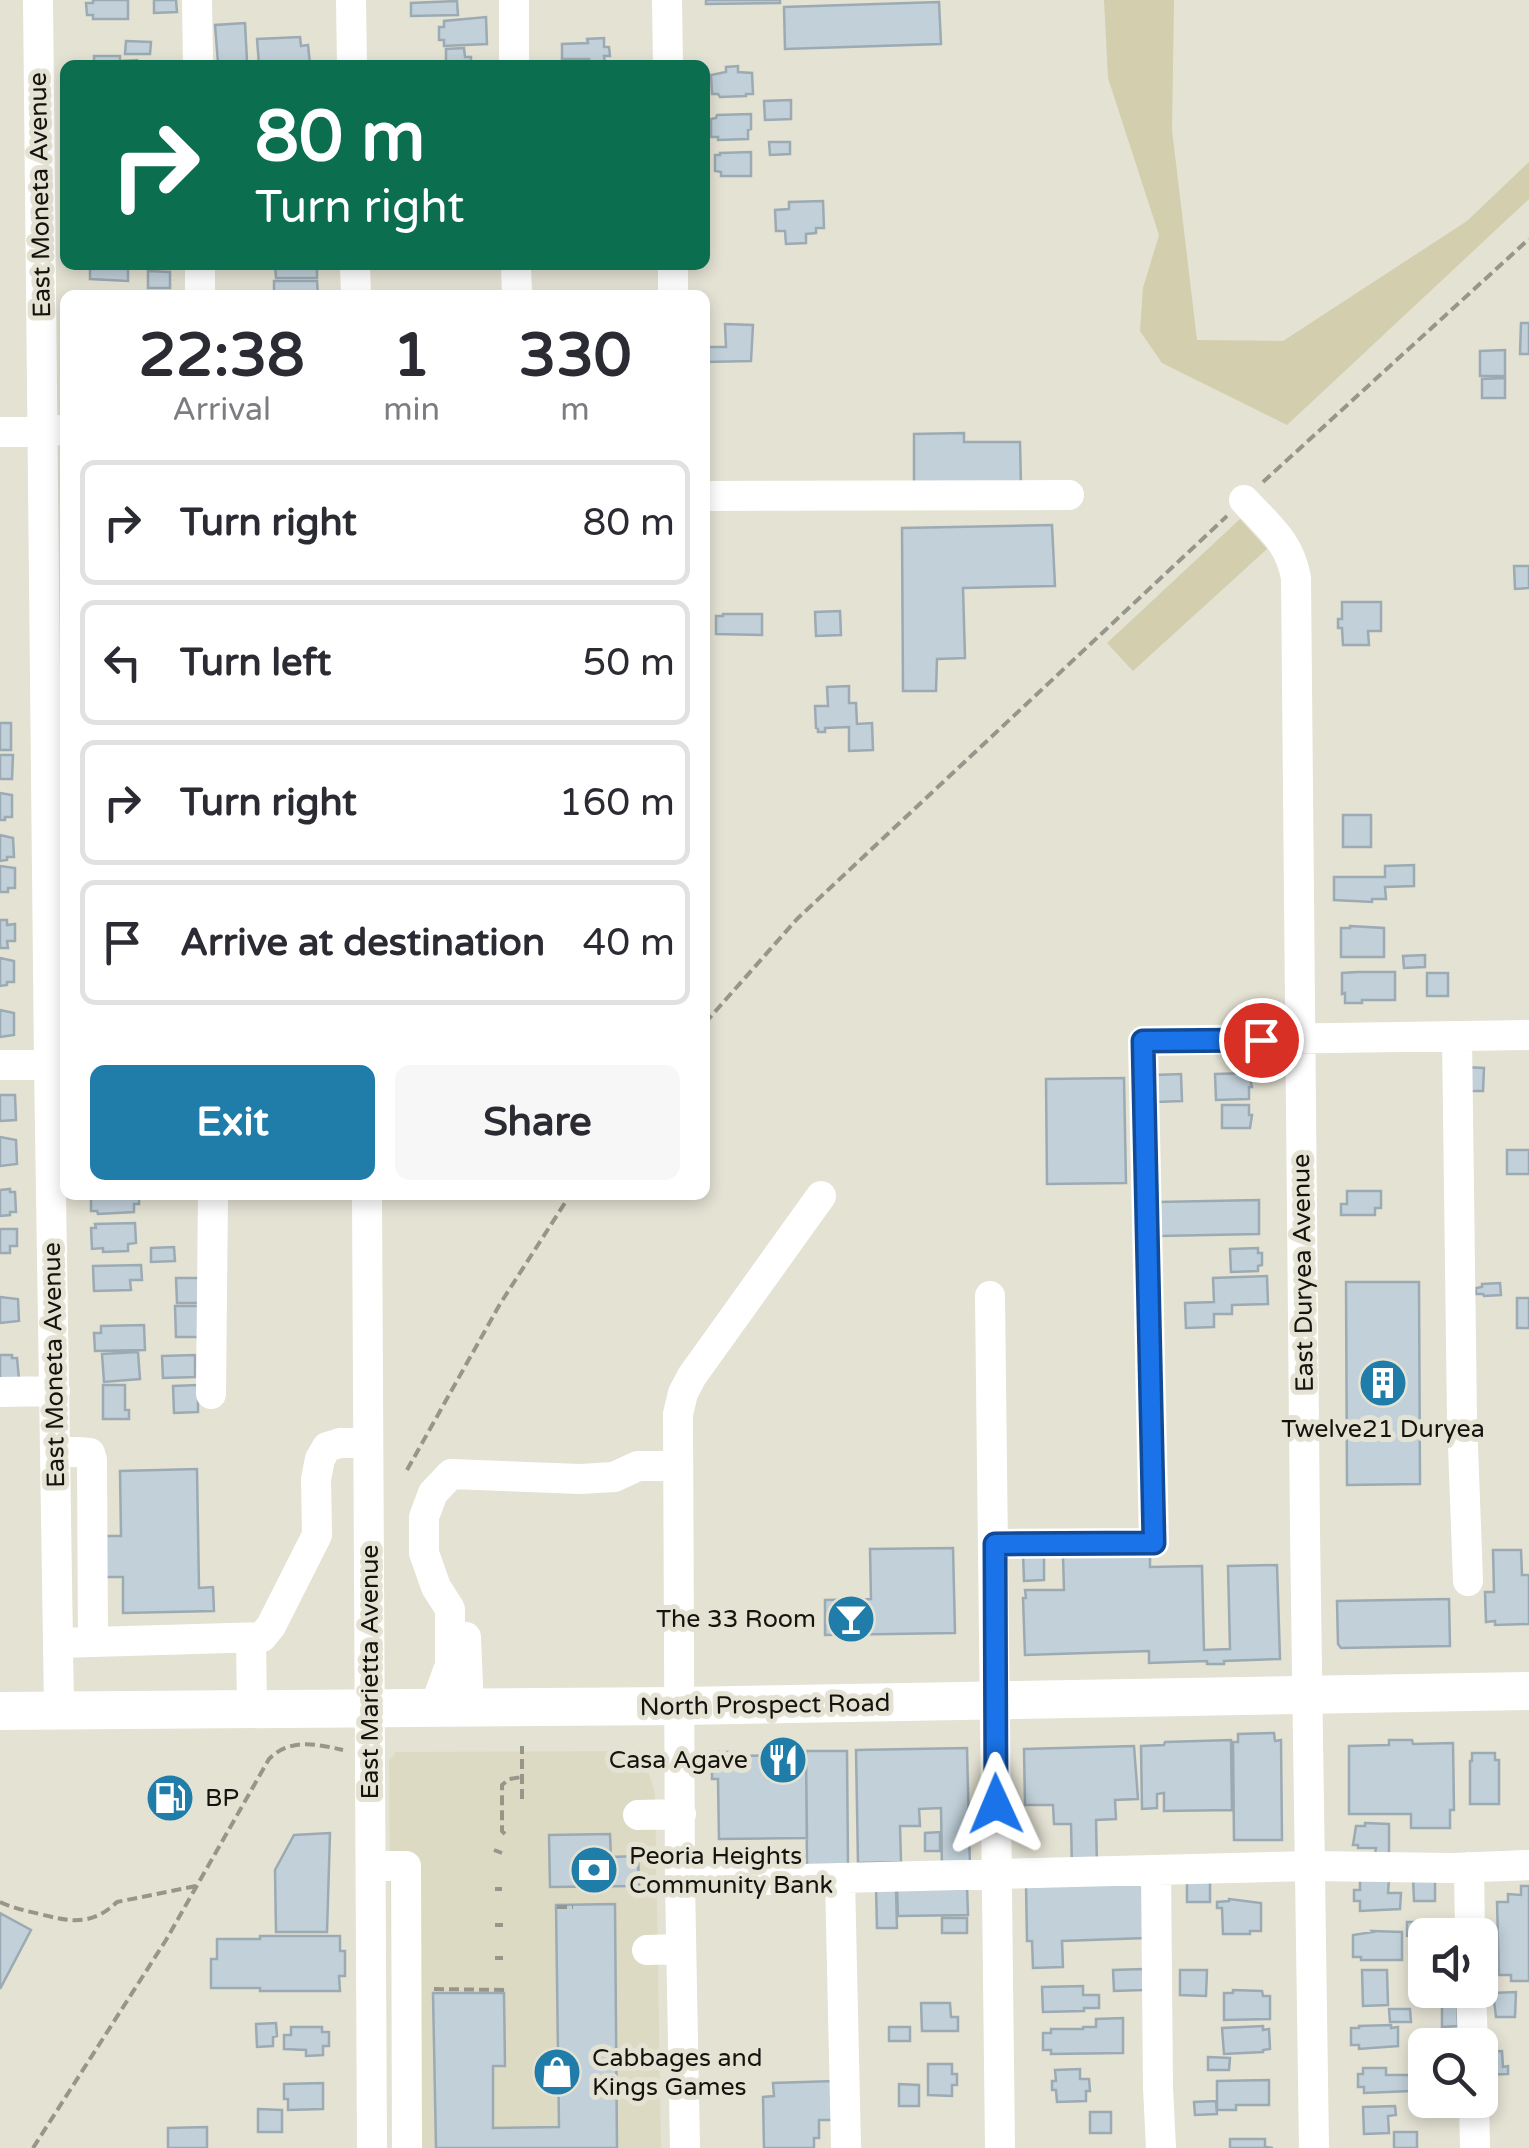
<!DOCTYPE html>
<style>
:root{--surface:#fff;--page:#f7f7f7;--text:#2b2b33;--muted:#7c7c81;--line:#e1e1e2;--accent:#207daa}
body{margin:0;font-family:"Varela Round",sans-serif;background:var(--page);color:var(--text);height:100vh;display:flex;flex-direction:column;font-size:38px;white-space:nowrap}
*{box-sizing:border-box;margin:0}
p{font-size:32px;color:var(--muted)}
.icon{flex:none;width:55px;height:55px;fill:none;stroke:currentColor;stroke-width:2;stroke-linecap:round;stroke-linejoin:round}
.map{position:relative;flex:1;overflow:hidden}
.details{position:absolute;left:60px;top:290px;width:650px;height:910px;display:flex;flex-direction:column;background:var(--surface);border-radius:15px;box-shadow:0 5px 15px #0003}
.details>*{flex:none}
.hud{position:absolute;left:60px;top:60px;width:650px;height:210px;border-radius:15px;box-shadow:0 5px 15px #0003;background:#0b6e4f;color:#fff;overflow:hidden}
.tools{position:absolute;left:1408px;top:1918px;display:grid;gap:20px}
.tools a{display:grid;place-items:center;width:90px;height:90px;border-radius:15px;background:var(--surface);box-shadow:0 5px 15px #0003;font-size:50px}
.pin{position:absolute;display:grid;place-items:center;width:85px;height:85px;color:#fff;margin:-42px;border:5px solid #fff;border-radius:50%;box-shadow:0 2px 10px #0007}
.me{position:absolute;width:110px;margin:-55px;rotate:359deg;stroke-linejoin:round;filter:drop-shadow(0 0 8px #0008)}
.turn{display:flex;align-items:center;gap:35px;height:210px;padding:0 30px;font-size:45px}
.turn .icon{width:130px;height:130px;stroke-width:2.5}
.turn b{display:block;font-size:70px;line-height:85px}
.eta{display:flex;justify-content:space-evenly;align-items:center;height:170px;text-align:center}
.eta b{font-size:60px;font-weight:800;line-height:70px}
.primary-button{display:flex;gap:20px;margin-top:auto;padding:20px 30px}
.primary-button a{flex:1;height:115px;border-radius:15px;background:var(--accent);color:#fff;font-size:40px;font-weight:800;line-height:115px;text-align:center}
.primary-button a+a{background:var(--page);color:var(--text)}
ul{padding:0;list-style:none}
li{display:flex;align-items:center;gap:30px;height:125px;margin:0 20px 15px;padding:0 10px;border:5px solid var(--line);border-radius:15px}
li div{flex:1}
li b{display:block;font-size:38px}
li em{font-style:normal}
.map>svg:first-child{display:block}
</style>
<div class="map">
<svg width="1529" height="2148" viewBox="0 0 1529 2148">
<rect width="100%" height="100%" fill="#e4e2d3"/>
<path fill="#dddac3" d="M642,1751L655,1793L661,2148H393L389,1761L396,1752Z"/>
<path fill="#d2ceae" d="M1104,0H1174L1172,130L1197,340L1283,341L1467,221L1529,162V199L1287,425L1162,363L1140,331L1143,288L1159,235L1108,78Z
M1240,519L1267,549L1133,671L1107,643Z"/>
<path fill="#c1d0d9" stroke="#9caab3" stroke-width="2.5" d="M93,0H128V19H93V15H87L86,3H93Z
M154,0H176L177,12L154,13Z
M706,0H780V3L706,4Z
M457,1L458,15L411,16V3Z
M939,2L941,44L785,49L784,7Z
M486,17L487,44L444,46V40H439V27H444V21Z
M245,23L247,61L218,63L215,25Z
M300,37L301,46L308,45L310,64L259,65L257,39Z
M604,38V47H609L610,56H604L605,63H589V59H562V44L588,43L587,39Z
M126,41L151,42L150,54H125Z
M464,48L465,57H471V65H446V49Z
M94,56H120V61L137,60V65H94Z
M738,66V72L752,73L753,94H746V96L720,97L718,94H712L711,75L726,72V67Z
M791,100V119L765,120L764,101Z
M751,114V129L748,130V139L718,140V137H711V119L716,118L717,115Z
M769,142H790V154L770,155Z
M751,152V176H721V172L715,171V155H720V153Z
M823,201L824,228H816V233L806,234V243L786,244L785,231H776L775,210L789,209V202Z
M90,265H128V281L90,279Z
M275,265H317V278H276Z
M148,271L170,272V288H148Z
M274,281H317L318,295H274Z
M1521,323H1529V354H1520Z
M725,324L753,325L751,361L705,362V347H726Z
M1505,350V376H1480V351Z
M1505,378V398H1482V379Z
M964,433V442H1020L1021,486H914V434Z
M1052,525L1055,586L963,588L965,658L937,659L936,691H903L902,528Z
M1514,566H1529V588L1515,589Z
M1342,602H1381V631H1368L1369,645H1343L1342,628H1338V619H1342Z
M840,611L841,635L816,636L815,612Z
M723,614H762V635L716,634V616H723Z
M849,686V703H856L857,724L872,723L873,750L849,751V727L825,728V732H818V729L816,728L815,706H828L827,687Z
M0,723H11V750H0Z
M0,755H13L12,779H0Z
M0,793L12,795V817H5V820H0Z
M1343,815H1371V847H1343Z
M0,835L13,838L14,857H7V860L0,861Z
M1414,865V886L1385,887L1386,899H1372V902L1334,900V877H1385V866Z
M0,866L15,868V888H8V892H0Z
M0,920H7V925L15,924V941H7L8,948H0Z
M1350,926L1384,928V957H1341V928H1350Z
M1425,955V967L1404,968L1403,956Z
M0,958L14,961V982H7V985L0,986Z
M1357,972H1395V1000H1362V1003H1345V993L1342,994V973Z
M1427,973H1448V996H1427Z
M0,1010L14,1013V1035L0,1037Z
M1465,1067L1484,1068L1483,1091H1464Z
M1249,1073L1252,1087H1249V1099L1216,1100L1215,1074Z
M1181,1074L1182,1101L1156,1102L1155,1075Z
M1124,1078L1126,1183L1047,1184L1046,1079Z
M0,1095H15L16,1120L0,1121Z
M1222,1105H1249V1115H1252L1250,1128H1222Z
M0,1137L16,1140L17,1164L0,1166Z
M1507,1150H1529V1174H1507Z
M10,1189V1192H15L16,1212H10V1215L0,1216V1190Z
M1347,1191H1381V1208H1375V1215H1341V1204H1347Z
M91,1195H139V1204H134V1212L98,1214L97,1211H91Z
M1259,1200V1234L1159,1236L1158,1202Z
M135,1223L136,1243L128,1244V1251L103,1252V1248L92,1249L91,1228H96L95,1224Z
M0,1229H17V1246H10V1253H0Z
M174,1247L175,1261L151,1262V1248Z
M1258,1248V1253H1262V1265L1258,1266V1271L1231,1272L1230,1249Z
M141,1265L142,1280H130L131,1290L94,1291L93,1266Z
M1267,1276L1268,1304L1232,1305V1314H1214V1327L1186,1328L1185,1303L1214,1302L1213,1278Z
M176,1278H201V1303H177Z
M1346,1282H1419L1420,1484L1347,1485Z
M1500,1283L1501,1295L1484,1296L1483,1294H1476V1288L1482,1287V1284Z
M0,1297L18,1299L19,1321L0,1323Z
M1517,1298H1529V1328H1517Z
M175,1306H202V1337H176Z
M144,1325L145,1350L95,1351L94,1333H101V1326Z
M138,1352L140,1379L104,1382L102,1354Z
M0,1355H12V1358H17L19,1379L0,1383Z
M195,1355V1377L163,1378L162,1356Z
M103,1385H125V1410H129V1419H103Z
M198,1385V1412L174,1413L173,1386Z
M197,1469L199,1588L213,1587L214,1611L123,1613V1577H104L103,1536H121L120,1471Z
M953,1548L955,1633L825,1635V1600L871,1599L870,1549Z
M1493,1550H1521L1522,1575H1529V1624L1495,1625V1621L1486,1622L1485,1592H1494Z
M1044,1552V1580L1024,1581L1023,1553Z
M1150,1552V1567L1202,1566L1204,1650L1230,1649L1228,1566L1277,1565L1280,1659L1224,1661V1664H1207V1661L1149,1663V1651L1025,1655L1023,1598H1026L1025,1590H1064L1063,1557Z
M1449,1599L1450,1646L1341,1648L1338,1644L1337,1601Z
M1274,1733L1275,1741L1281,1740L1282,1840H1234L1233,1742H1238V1734Z
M1231,1740L1232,1810L1164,1811V1793L1157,1794V1808L1142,1809L1141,1746L1164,1745L1165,1742Z
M1389,1740H1412L1413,1744L1453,1743L1454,1810H1450V1828H1411V1814H1349V1746L1389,1745Z
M1134,1746L1138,1799L1115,1800L1116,1819L1096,1820L1097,1866L1072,1867L1071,1824H1054L1053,1805H1025L1024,1749Z
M967,1748L970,1868L942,1869L941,1808L919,1809L920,1826H900L901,1862L858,1863L856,1750Z
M806,1751H847L848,1866L807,1865Z
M712,1752H734V1756L806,1755L807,1838L719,1839L718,1779H712Z
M1472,1753H1495V1760H1499V1804H1470V1761H1472Z
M1365,1823L1389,1824V1855L1375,1854L1376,1848H1358V1845H1353L1356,1826H1365Z
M940,1832V1851H925V1833Z
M330,1833L327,1932H276L275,1870L294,1835Z
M610,1834L611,1857L638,1856L639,1886L550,1887L549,1835Z
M1435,1876V1901H1414L1413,1877Z
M1360,1879H1389L1388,1893H1401L1400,1909L1360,1911V1901H1354V1890H1360Z
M1187,1880H1210V1902H1187Z
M1144,1881L1146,1938L1062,1941L1063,1967L1033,1968L1032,1941H1027L1026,1884Z
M967,1886L968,1915L898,1916L897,1887Z
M1521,1886H1529V1981H1511V1975H1499L1497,1902H1508V1894L1521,1895Z
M876,1888H896L897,1928H877Z
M1229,1899L1261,1903V1931H1250V1934H1223L1222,1908H1217V1902L1229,1901Z
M615,1904L617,2148H436L433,1993H504L505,2066H493V2128L559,2127L556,1905Z
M0,1913L31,1930L0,1989Z
M942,1918H967V1933H942Z
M1407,1922H1426V1935L1407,1936Z
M1372,1931L1402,1932V1960H1361V1957H1353V1935L1373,1932Z
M260,1936H340V1951H345V1976H339L340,1991H260V1988H211V1959H217V1939H260Z
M1143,1969L1144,1990L1114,1991L1113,1970Z
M1180,1970H1207L1206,1996L1180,1995Z
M1362,1970H1387L1388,2005L1363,2006Z
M1083,1986V1995H1099V2008H1084V2011L1043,2012L1042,1987Z
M1233,1990L1262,1991L1263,1996H1270V2019L1224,2020V1993H1233Z
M1516,1992L1515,2017H1496L1493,1993Z
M921,2003H950L951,2017H958V2031H922Z
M1442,2005H1457L1458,2026L1442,2027Z
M1389,2009H1410L1411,2022H1390Z
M1123,2018V2053L1051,2054V2050H1043V2033H1051V2029H1083V2027H1096V2019Z
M276,2023L277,2036L273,2037V2046L257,2047L256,2024Z
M1391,2025V2028L1398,2027V2046L1359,2049V2045H1351V2028H1359V2026Z
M1263,2026V2030L1269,2029L1270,2049L1263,2050V2052L1224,2054L1222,2028Z
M291,2027H322V2032H329V2046H323V2055L306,2056V2050L284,2049V2035H291Z
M889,2027H910V2041H889Z
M1502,2051L1503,2067L1508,2066V2074L1480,2075V2052Z
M1208,2057L1230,2058L1229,2070H1208Z
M928,2064H952V2074H957V2085H952V2096L928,2095Z
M1363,2068H1386V2075H1409L1410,2091L1364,2093V2087H1358V2074H1363Z
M1080,2069V2079H1089L1090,2091H1086V2101L1057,2102L1056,2090H1052V2081H1056L1055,2070Z
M1269,2080V2105H1236V2110H1217V2081Z
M834,2081L833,2120H819V2138H814V2148H764L763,2097L774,2096L773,2083Z
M323,2083V2109L288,2110V2099H284V2084Z
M899,2084L919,2085V2106H899Z
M1216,2101L1217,2114L1195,2115L1194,2102Z
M1395,2106L1396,2115L1388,2116L1389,2133L1364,2134L1363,2107Z
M258,2109L282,2110V2132H258Z
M1090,2112H1111V2133H1090Z
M207,2127V2148H168V2128Z
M1394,2132H1417V2148H1394Z
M1230,2139H1265V2147L1273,2148H1230Z"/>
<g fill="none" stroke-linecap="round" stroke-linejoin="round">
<path stroke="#97968a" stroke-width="4" stroke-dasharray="10 5" stroke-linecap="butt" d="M1263,482L1529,239
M705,1023L797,919L1227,516
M407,1470L500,1304L570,1195
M522,1799V1746
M505,1834L502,1831V1785L509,1779L522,1777
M494,1850L502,1853
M495,1889H502
M0,1902C13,1908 26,1911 40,1914C70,1922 92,1926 117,1902L196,1886
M557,1907H573
M495,1925H503
M495,1958H503
M434,1989L504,1990
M33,2148L166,1940L269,1759C290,1738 316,1744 343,1750"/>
<path stroke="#fff" stroke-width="30" d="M38,0L49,1065L59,1709
M197,0L198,65
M351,0L352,65
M514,0V65
M667,0L668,65
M200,265V295
M355,265L356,295
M516,265L517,295
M673,265V295
M0,432L65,430
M705,496L1069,495
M1244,500C1268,526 1290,542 1296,578L1305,1532L1314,2148
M1457,1036L1462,1419L1468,1581
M0,1065H65
M367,1195L372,2148
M990,1296L1000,2148
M0,1392L55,1391
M211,1394L213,1195
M55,1450L90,1453L92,1460L93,1642
M995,1544L1154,1543L1143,1041L1529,1035
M466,1637L469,1709
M251,1638L252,1709
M58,1643L262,1637L271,1626L317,1535L316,1479L320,1459L327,1447L340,1443L368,1442
M434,1709L450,1665V1609L436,1587L424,1553V1517L433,1493L451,1474L580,1479L614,1477L638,1466H677
M638,1815L681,1814
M371,1866H406L407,2148
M1469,1867L1470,1935
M1156,1871L1158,2088L1161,2148
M840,1878L846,2148
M680,1882L1310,1866L1452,1868L1529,1865
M647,1950L681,1949
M1471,1990L1473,2045
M1474,2100L1475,2148
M685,2148L680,1882L678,1414L683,1393L692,1376L821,1196"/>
<path stroke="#fff" stroke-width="38" d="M0,1711L681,1706L1529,1691"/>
</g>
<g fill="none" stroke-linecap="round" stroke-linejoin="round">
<g stroke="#114b97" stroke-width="25">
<path id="route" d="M996,1804L995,1544L1154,1543L1143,1041L1261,1040"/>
</g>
<use href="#route" stroke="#1a73e8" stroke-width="18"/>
</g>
<defs>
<g id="building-disc" transform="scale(2.5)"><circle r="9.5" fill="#207daa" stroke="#e4e2d3"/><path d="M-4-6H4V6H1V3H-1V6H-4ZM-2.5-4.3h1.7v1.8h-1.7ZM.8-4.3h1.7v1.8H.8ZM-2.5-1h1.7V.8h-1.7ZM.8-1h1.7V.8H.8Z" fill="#fff"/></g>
<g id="bar-disc" transform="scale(2.5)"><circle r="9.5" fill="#207daa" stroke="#e4e2d3"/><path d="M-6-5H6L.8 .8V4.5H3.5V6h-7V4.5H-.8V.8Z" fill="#fff"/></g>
<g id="restaurant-disc" transform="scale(2.5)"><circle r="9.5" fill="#207daa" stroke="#e4e2d3"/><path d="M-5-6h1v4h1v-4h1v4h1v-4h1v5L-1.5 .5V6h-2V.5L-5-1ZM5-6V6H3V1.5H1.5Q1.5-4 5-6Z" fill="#fff"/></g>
<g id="fuel-disc" transform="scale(2.5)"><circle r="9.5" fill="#207daa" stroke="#e4e2d3"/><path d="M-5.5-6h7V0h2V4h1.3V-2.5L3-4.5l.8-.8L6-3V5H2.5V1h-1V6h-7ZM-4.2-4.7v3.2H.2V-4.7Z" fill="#fff"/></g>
<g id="bank-disc" transform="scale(2.5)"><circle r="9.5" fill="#207daa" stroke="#e4e2d3"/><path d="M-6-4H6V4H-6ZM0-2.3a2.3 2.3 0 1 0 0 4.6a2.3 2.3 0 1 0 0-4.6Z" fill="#fff"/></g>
<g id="shop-disc" transform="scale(2.5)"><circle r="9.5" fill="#207daa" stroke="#e4e2d3"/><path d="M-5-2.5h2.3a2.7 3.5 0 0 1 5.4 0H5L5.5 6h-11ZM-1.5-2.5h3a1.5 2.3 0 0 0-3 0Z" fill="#fff"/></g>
</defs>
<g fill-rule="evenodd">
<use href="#building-disc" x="1383" y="1383"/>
<use href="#bar-disc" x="851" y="1619"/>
<use href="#restaurant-disc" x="783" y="1760"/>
<use href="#fuel-disc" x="170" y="1798"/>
<use href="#bank-disc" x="594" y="1870"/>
<use href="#shop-disc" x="557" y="2072"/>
</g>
<g text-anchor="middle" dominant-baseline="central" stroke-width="10" stroke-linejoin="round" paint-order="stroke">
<g font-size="25" fill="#14130e" stroke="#e4e2d3">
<text transform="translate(40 195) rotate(-91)">East Moneta Avenue</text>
<text transform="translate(1303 1273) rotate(-91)">East Duryea Avenue</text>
<text transform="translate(54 1365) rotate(-91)">East Moneta Avenue</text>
<text transform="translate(370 1672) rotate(-90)">East Marietta Avenue</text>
<text transform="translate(765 1705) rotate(-1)">North Prospect Road</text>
</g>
<g font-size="25" fill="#14130e" stroke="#e4e2d3" text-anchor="start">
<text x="1383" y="1429" text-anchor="middle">Twelve21 Duryea</text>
<text x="816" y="1619" text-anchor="end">The 33 Room</text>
<text x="748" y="1760" text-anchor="end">Casa Agave</text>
<text x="205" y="1798">BP</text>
<text x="629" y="1856">Peoria Heights<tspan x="629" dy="29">Community Bank</tspan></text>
<text x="592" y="2058">Cabbages and<tspan x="592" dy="29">Kings Games</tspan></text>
</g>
</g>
</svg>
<div class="tools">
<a><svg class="icon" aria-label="sound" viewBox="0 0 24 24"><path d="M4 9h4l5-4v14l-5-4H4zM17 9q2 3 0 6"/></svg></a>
<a><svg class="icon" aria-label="search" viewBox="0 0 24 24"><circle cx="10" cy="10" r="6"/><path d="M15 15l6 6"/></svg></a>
</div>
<div class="pin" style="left:1261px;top:1040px;background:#d93025"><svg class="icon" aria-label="arrive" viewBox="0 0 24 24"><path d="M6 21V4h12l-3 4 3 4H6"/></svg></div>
<svg class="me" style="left:996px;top:1804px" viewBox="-20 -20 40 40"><path d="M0-17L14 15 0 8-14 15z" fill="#1a73e8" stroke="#fff" stroke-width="4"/></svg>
<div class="hud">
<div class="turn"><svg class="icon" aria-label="right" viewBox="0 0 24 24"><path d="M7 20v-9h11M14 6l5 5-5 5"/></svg><div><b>80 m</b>Turn right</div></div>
</div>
<section class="details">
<div class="eta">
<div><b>22:38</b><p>Arrival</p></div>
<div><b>1</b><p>min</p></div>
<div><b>330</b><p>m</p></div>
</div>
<ul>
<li><svg class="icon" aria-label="right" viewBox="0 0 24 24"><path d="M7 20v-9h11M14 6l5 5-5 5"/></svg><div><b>Turn right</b></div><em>80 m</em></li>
<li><svg class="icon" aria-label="left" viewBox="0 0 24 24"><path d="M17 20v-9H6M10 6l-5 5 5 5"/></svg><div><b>Turn left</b></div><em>50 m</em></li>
<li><svg class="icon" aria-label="right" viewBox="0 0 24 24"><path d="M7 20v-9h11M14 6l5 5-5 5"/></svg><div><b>Turn right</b></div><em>160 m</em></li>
<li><svg class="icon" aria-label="arrive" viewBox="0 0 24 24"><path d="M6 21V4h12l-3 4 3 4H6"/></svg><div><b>Arrive at destination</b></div><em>40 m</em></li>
</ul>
<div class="primary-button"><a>Exit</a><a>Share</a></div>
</section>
</div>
